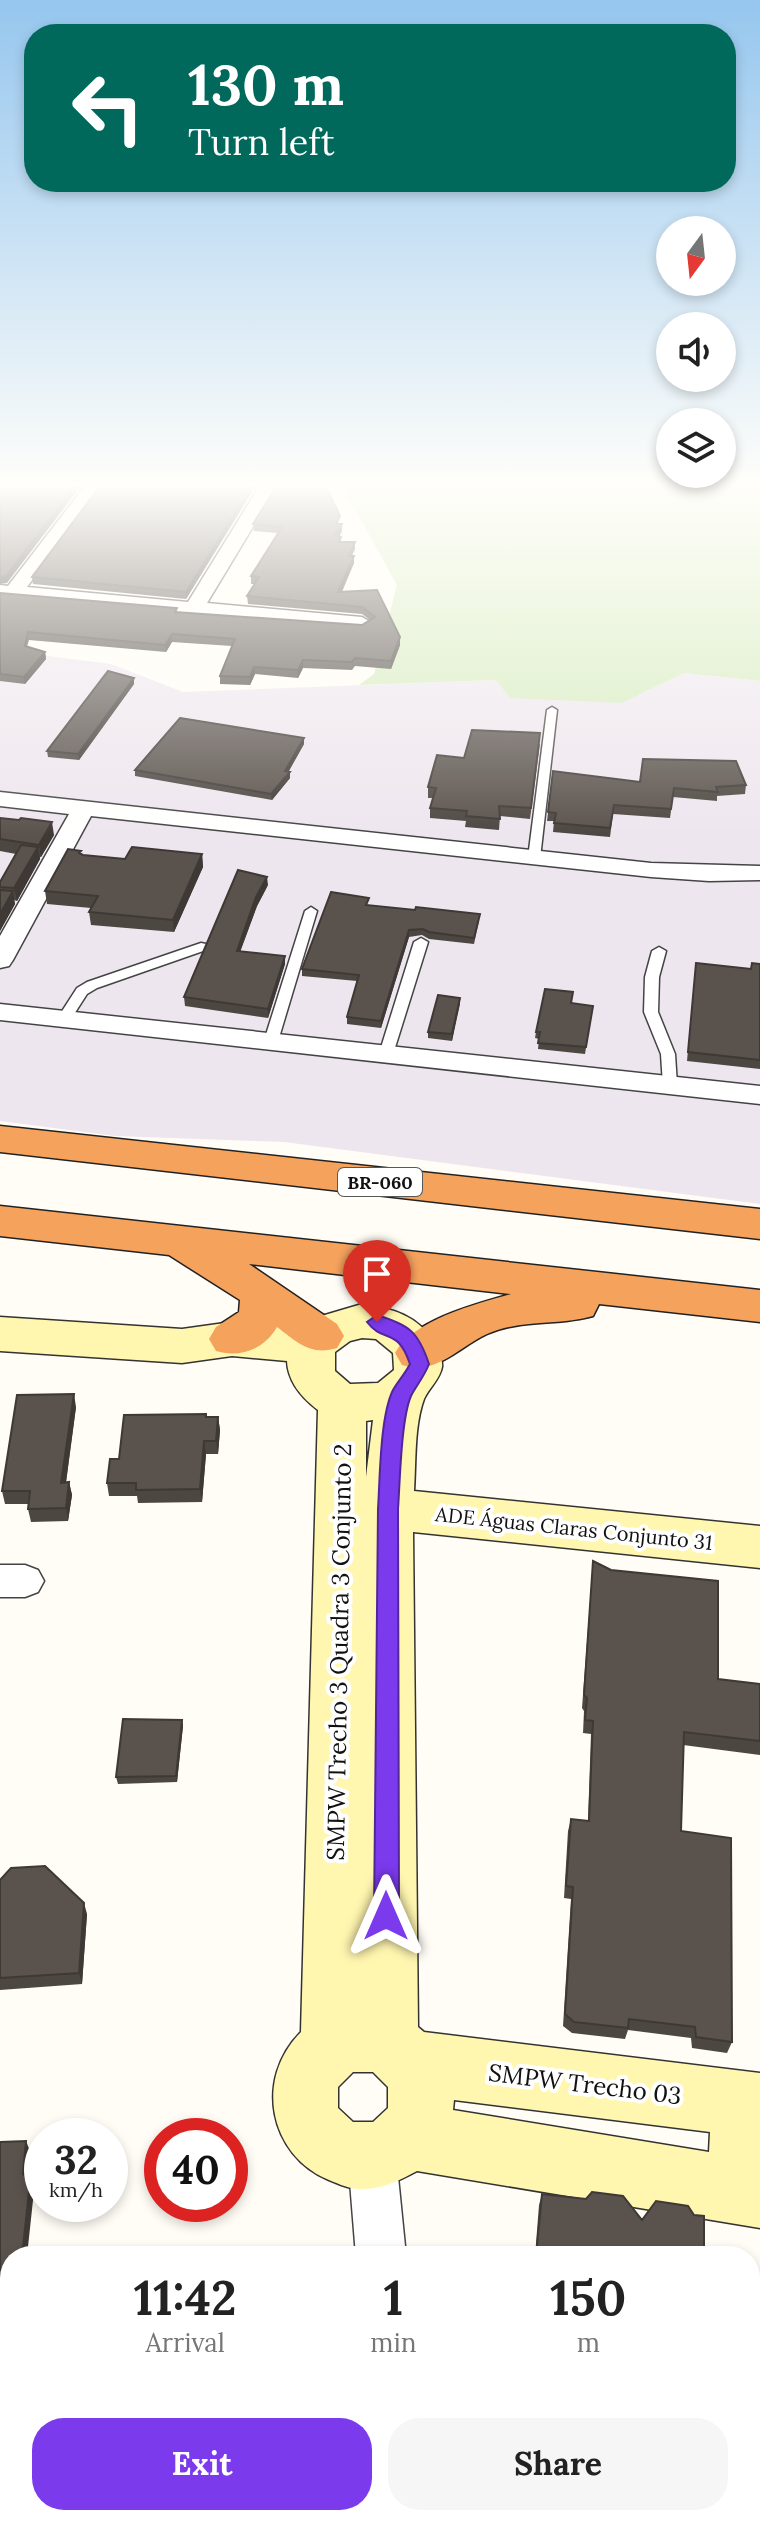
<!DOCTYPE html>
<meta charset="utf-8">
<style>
:root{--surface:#fff;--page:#f6f6f6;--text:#222;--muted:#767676;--accent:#7c3aed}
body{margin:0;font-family:Lora,serif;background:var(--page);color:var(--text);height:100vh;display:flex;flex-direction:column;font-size:30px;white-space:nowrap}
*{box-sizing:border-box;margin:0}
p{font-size:26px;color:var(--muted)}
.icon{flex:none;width:44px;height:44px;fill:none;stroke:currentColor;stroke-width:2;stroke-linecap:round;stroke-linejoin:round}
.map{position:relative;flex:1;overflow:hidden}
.details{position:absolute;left:0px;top:2246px;width:760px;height:280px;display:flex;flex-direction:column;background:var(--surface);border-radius:32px 32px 0 0;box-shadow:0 4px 12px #0003}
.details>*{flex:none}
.guide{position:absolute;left:24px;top:24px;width:712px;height:168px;border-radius:32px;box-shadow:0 4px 12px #0003;background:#00695c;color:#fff;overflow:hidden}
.needle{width:52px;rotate:195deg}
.tools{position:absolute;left:656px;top:216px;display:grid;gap:16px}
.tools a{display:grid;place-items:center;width:80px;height:80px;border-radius:50%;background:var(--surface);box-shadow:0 4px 12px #0003;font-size:40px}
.speed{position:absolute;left:24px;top:2118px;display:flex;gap:16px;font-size:40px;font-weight:700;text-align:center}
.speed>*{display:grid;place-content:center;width:104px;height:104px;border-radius:50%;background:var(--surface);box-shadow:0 4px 12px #0003;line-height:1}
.speed small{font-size:20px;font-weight:400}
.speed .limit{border:12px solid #d22;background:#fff;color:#111}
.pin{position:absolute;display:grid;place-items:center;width:68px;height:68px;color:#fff;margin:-82px -34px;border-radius:50% 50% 50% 0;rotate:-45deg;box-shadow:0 0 8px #0007}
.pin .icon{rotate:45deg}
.me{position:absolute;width:88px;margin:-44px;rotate:0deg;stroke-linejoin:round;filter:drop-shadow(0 0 6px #0008)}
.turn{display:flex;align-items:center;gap:28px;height:168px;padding:0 32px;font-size:36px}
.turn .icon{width:104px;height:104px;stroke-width:2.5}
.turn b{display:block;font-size:56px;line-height:68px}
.eta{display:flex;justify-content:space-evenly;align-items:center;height:136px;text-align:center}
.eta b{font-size:48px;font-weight:800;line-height:56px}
.action{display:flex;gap:16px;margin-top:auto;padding:16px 32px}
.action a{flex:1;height:92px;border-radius:32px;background:var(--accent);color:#fff;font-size:32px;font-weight:800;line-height:92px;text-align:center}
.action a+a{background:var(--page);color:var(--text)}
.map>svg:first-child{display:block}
</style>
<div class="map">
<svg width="760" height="2526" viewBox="0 0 760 2526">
<rect width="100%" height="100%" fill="#fffdf5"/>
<path fill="#eee6ef" d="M0,650L111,664L183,692L497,680L622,703L684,673L760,681V1204L284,1142L115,1136L0,1121Z"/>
<path fill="#d5ebbd" d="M340,482H760V681L684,673L622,703L510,698L496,680L359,685L374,674L397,585Z"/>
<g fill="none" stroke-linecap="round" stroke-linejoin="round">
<g stroke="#444" stroke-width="3">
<path id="lane" d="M552,707L557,710L540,858L534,862L528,858L547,710Z
M311,907L317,911L278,1041L271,1045L266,1044L264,1041L305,911Z
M421,938L428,942L393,1054L386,1058L381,1057L379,1054L414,942Z
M201,943L206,944V950L97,988L87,994L69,1022L64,1023L57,1019L77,988L87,982Z
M659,947L666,951L659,977L658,1012L675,1054L677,1085L670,1090L663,1085L661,1054L644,1012L645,977L652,951Z"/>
</g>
<g stroke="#444" stroke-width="3">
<path id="street" d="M88,482H105L27,587L188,602L262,482H280L207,603L362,617L372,623L362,629L0,597V585L8,586Z
M0,792L651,863L760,866V880L709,881L651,877L91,816L13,960L9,966L0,968V936L69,814L0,806Z
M0,1004L760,1086V1104L0,1020Z
M0,1565H25L38,1570L44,1581L38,1592L25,1597H0Z
M372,2133L389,2140L396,2157L406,2256H356L348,2157L355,2140Z
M366,2516H422V2526H366Z"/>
</g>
<g stroke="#333" stroke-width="3">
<path id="secondary" d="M362,1304C392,1308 419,1316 434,1343C438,1350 443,1359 442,1367C440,1379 429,1388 424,1399C414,1426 416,1463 414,1491L760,1526V1568L413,1532L418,2027L424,2032L760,2073V2228L417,2171C402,2179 383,2189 365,2189C352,2190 341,2185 329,2180C269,2155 254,2079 301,2032L318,1410C302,1398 288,1382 287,1361L232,1356L182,1363L0,1351V1317L182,1329L232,1322L302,1328L318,1317ZM362,1338L376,1339L393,1353L394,1370L378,1383L350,1384L335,1371V1352L350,1341ZM373,1420L366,1477V1421ZM353,2072H373L388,2087V2108L373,2122H353L338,2108V2087ZM454,2100L710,2132L709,2152L453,2110Z"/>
</g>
<g stroke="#222" stroke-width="3">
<path id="highway" d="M0,1126L760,1209V1239L0,1152Z
M0,1206L760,1290V1322L599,1304L593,1316C559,1326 520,1319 487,1334C457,1348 436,1376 402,1365L395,1353C413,1320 476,1304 511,1294L249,1264L337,1324L344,1336L337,1348C311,1356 298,1343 277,1327C264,1350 239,1358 216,1351L209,1339L216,1327L239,1312L240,1300L169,1255L0,1236Z"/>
</g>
<use href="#lane" fill="#fff" fill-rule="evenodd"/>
<use href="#street" fill="#fff" fill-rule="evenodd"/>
<use href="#secondary" fill="#fff6b0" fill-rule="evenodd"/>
<use href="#highway" fill="#f5a25d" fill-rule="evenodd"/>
</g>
<path fill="#4d4742" d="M258,482L186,599L33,584L32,577Z
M340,523V524H342V531L339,537L341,542H355V549L352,556H354V563L342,592L377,590L400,645L391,669L355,666L352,670L303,668L298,678L255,674L250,685L220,684V676L232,646L172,642L166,652L29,640L27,647L45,652L46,659L25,684L0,681V593L178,612L362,625L370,620L362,614L248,604L247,596L255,584H251V576L278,533L254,531L253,524Z
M134,678V684L79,760L48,757L47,751Z
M304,744L288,772H290V778L272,800L135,776V770Z
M540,744L530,819L500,816L499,830L465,827L466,821L430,818V808L433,798H428V787L464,758Z
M553,771L640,782L746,785L745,794L717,796V801L673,797L670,818L613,814L610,837L553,832L554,821H547Z
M0,818L54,835L41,857H40V859L17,901L14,900L15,904L0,931V882L16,854L0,851Z
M202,854L203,867L174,932L91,925L89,912L91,908L47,904L45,891L82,855L125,859Z
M268,885L257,906L240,952L285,964L268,1018L185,1006L184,997Z
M368,905L479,921L474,944L429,939L422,935L409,937L381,1028L347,1024V1017L357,981L302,976V969Z
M760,964V1069L687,1061L695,972L751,969Z
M460,998L452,1041L428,1038V1032Z
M571,1003L593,1006L585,1054L538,1049L539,1039L535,1038L536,1032Z
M76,1407L66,1483L69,1482L72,1495L68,1521L31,1522L28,1509V1504H5L2,1491Z
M207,1417H218L220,1430L218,1454H206L202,1502L138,1503L137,1496H109L107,1483L119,1459Z
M593,1561L718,1679L760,1684V1755L683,1745L681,1831L732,2042L727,2053L692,2048L691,2038L628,2030L625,2039L572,2033L563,2026L571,1899L564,1898L568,1831L571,1819L588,1821L591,1734L583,1733L584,1711L582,1708Z
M182,1720L183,1726L177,1782L118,1784L116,1777Z
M0,1880L87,1914L82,1984L0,1990Z
M542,2194L642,2220L704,2256H535L539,2205Z
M150,2516V2526H96L94,2522Z"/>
<path fill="#3f3936" d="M78,482H84L7,583L0,584V577Z
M254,482H258L186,599V592Z
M342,524V531L335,543V536Z
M354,556V563L338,599V592Z
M172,634V642L166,652L165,645Z
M400,637V645L391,669V661Z
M45,652L46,659L25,684L24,677Z
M303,660V668L298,678V670Z
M254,667L255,674L250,685V677Z
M134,678V684L79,760L78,754Z
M304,738V744L285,778V771Z
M290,772V778L272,800L271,794Z
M52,822L54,835L41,857L39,845Z
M38,847L40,859L17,901L14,888Z
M202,854L203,867L174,932L173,920Z
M267,877L268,885L257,906L237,960V951L256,897Z
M13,891L15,904L0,931V914Z
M409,930V937L381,1028V1021Z
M285,956V964L268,1018V1009Z
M460,998V1004L452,1041V1034Z
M74,1394L76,1407L64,1496L61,1483Z
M218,1417L220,1430L218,1454L216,1441Z
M204,1441L206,1454L202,1502L200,1489Z
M69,1482L72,1495L68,1521L66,1508Z
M182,1720L183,1726L177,1782L176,1776Z
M84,1903L87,1914L82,1984L79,1973Z
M26,2141L30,2151L28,2184L23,2174Z
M30,2182L34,2191L27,2256H22Z
M147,2516H150V2526H142Z"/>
<path fill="#5a524d" stroke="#3f3936" stroke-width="2" d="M0,482H78L6,576L0,577Z
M103,482H254L186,592L32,577Z
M279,482H324L340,516L336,524H342L335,536L341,537L339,542H355L349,556H354L338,592L377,590L400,637L391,661L355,658L352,662L303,660L298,670L254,667L250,677L220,676L235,639L172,634L165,645L28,632L25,646L45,652L24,677L0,674V593L177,608L175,612L362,625L375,617L362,607L247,596L259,577L251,576L282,527L253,524Z
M108,671L134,678L78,754L47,751Z
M180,718L304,738L285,771L290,772L271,794L135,770Z
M472,730L540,733L531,808L499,806L500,819L466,816L467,811L430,808L436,788L428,787L437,755L464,758Z
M643,759L736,761L746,785L716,787L718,792L674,788L671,809L614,805L610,828L554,823L556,813L548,812L553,771L640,782Z
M0,818L19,820L21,818L52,822L39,845L0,839Z
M21,845L38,847L14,888L0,887V882Z
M132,847L202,854L173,920L89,912L98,896L45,891L68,849L81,851L79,853L83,855L125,859Z
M238,870L267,877L256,897L237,951L285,956L268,1009L184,997Z
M0,890L13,891L0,914Z
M331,892L369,898L366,905L415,910L416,907L480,914L474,938L429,932L423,929L409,930L381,1021L347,1017L359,975L302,969Z
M696,963L751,969L752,963L760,964V1060L688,1052Z
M545,989L573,992L571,1003L593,1006L586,1047L538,1043L540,1032H536Z
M438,995L460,998L452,1034L428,1032Z
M74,1394L61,1483L69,1482L66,1508L28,1509L30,1491H2L17,1395Z
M206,1414V1417H218L216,1441H204L200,1489L136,1490V1483H107L110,1459H119L124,1415Z
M593,1561L611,1570L718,1581V1679L760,1684V1741L684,1732L681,1831L731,1838L732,2042L696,2037L695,2027L629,2019L628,2028L574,2022L565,2014L573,1887L566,1886L571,1819L589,1821L593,1721L585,1720L587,1698L584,1695Z
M123,1719L182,1720L176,1776L116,1777Z
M45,1866L84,1903L79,1973L0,1978V1880L11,1868Z
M26,2141L23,2174L30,2182L22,2256H10V2345L0,2333V2142Z
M592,2192L623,2196L642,2220L656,2201L688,2206L694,2215L704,2216V2256H536L542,2194L586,2199Z
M95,2516H147L146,2522L142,2526H106L103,2522H94Z
M516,2516H704V2526H650L640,2524V2526H515Z"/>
<linearGradient id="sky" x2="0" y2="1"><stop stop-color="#95c6ee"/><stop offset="0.58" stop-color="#fffefa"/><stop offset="1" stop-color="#fffefa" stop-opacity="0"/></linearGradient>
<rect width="760" height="836" fill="url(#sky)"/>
<path fill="#7c3aed" stroke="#51269a" stroke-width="2" d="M377,1315C409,1325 418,1331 429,1364C424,1377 416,1386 411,1396C401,1419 400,1482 398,1509L399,1916L395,1925L386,1929L377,1925L374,1916L378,1509C380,1478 380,1416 393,1390C398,1381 405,1374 410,1364C397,1326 384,1344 367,1322Z"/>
<g text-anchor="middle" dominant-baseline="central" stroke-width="8" stroke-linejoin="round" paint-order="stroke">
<rect fill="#fff" stroke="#585858" stroke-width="2" x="338" y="1168" width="84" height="28" rx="6"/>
<g font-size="18" font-weight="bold" fill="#111">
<text x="380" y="1182">BR-060</text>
</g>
<g font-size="20" fill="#111" stroke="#fff">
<text transform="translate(574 1528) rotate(6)">ADE Águas Claras Conjunto 31</text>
</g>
<g font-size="24" fill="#111" stroke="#fff">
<text transform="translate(339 1652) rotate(-89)">SMPW Trecho 3 Quadra 3 Conjunto 2</text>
<text transform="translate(585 2084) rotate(7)">SMPW Trecho 03</text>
</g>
</g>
</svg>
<div class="tools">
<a><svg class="needle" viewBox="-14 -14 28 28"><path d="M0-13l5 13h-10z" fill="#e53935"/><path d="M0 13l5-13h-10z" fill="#767676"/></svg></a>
<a><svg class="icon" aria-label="sound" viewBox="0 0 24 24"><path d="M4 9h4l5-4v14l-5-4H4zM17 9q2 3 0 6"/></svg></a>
<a><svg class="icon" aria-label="layers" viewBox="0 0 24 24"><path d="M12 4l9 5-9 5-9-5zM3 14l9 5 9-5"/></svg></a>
</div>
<div class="speed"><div>32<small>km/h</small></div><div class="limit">40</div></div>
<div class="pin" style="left:377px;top:1322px;background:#d93025"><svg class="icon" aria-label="arrive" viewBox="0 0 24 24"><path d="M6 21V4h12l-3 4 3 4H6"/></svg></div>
<svg class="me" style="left:386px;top:1916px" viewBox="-20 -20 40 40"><path d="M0-17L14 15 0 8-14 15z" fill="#7c3aed" stroke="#fff" stroke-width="4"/></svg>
<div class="guide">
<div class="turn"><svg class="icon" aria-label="left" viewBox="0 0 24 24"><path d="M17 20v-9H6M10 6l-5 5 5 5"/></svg><div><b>130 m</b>Turn left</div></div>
</div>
<section class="details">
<div class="eta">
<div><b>11:42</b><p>Arrival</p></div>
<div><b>1</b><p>min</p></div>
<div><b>150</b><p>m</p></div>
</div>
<div class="action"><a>Exit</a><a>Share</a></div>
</section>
</div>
